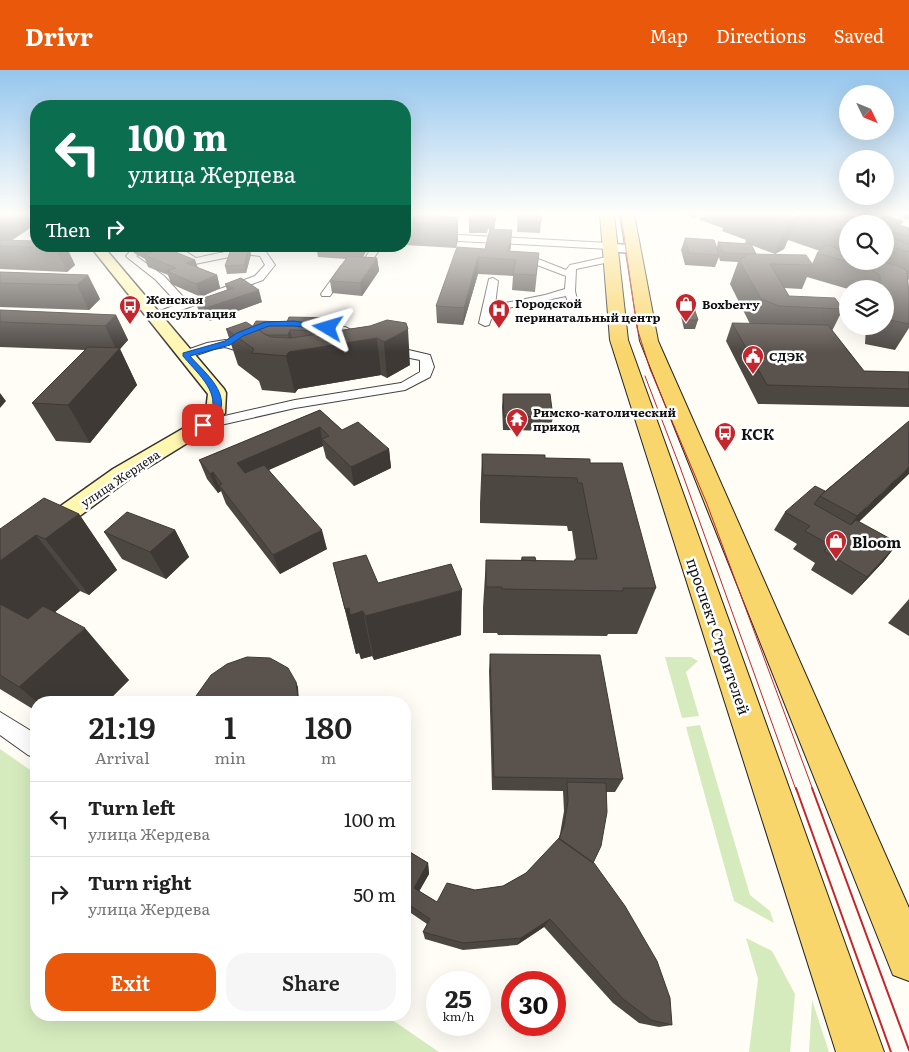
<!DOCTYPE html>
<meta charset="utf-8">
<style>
:root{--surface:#fff;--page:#f6f6f6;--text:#222;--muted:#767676;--line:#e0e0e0;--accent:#ea580c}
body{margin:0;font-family:Literata,serif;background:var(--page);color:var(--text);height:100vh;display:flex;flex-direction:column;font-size:19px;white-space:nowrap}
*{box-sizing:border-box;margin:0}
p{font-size:16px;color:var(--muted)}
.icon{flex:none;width:28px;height:28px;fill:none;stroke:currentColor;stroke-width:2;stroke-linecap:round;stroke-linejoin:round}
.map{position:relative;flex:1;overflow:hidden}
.drawer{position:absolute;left:30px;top:626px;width:381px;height:325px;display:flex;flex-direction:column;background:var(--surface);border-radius:20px;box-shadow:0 5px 20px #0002}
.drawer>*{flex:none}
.banner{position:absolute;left:30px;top:30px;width:381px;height:152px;border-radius:20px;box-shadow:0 5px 20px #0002;background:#0b6e4f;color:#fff;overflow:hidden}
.needle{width:32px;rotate:133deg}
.buttons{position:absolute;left:839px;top:15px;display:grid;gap:10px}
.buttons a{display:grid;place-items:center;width:55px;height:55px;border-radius:50%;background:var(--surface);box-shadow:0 5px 20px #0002;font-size:25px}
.speed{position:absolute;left:426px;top:901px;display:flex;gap:10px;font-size:25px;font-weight:700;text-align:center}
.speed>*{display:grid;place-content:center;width:65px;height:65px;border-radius:50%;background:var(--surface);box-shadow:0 5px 20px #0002;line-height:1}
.speed small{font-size:12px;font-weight:400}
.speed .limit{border:8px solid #d22;background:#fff;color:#111}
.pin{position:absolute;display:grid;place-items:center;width:42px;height:42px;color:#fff;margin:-21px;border-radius:10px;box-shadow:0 2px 8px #0006}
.me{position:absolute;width:55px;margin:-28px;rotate:277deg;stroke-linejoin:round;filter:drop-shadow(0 0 4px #0008)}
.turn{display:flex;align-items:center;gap:18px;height:105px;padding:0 15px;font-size:22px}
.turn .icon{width:65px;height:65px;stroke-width:2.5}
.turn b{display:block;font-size:35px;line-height:42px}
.then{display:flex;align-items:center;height:48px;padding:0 15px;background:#0003;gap:10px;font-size:19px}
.eta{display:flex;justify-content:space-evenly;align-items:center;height:85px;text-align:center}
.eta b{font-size:30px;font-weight:600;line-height:35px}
.action{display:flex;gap:10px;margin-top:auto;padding:10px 15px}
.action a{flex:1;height:58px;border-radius:20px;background:var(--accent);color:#fff;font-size:20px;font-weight:600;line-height:58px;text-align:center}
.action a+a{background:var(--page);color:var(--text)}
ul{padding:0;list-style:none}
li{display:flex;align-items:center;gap:15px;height:75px;padding:0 15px;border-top:1px solid var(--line)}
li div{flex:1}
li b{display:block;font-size:19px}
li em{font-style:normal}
header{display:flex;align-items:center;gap:30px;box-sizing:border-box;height:70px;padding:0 25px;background:var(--accent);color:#fff}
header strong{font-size:24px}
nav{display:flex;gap:28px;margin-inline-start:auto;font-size:18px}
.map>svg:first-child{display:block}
</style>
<header>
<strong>Drivr</strong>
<nav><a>Map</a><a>Directions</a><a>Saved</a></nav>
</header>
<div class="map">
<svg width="909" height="982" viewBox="0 0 909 982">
<rect width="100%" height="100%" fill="#fffdf5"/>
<path fill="#d5ebbd" d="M665,587H691L698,591L686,602L699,646L682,648Z
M700,655L750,825L770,841L774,853L734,831L686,657Z
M0,679L36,704V945H385L439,982H0Z
M746,868L772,881L795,924L790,982H749L758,909Z
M812,930L829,982H809Z"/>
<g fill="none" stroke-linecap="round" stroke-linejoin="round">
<g stroke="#444" stroke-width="2">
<path id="minor" d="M895,144H906L886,156L885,154H879Z
M405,162L609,173L614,176L609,179L405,168Z
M138,176H151L136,186L164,206L187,231L255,206L265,195L260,186L244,184L195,194L166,176H177L196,188C220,183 242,176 266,182L275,195L263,210L154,250L148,247L150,245L178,234L156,210L128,188L126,186L133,178Z
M373,176H382L369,195L347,200L330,226H322L321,224L341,196L363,191Z
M611,186L614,187V191L576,199L575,221L578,235L577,237H569L566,226L494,241L489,255L485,256L479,253L489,209L493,208L498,211L495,235L545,225L565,219L566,206L532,193V189H538L566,200L570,195Z
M313,253L345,257L351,260L345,263L309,258L307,256Z
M225,270L246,275L258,281L252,285L225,277L214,279L185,289L179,285L181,282L207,273Z
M400,278L430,285L434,297L430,307L405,320L295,338L203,359L196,355L198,352L295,330L401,313L420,302V290L400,286L386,287L380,283L386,279Z
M0,642L36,664V688L28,685L0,665Z"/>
</g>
<g stroke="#444" stroke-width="3">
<path id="tertiary" d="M610,174L633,175L639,179L633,183L606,181L604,178Z"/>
</g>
<g stroke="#333" stroke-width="3">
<path id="secondary" d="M90,176H103L224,319L226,323L225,343L210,359L129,409L9,499L0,501V479L113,399L196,351L206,341L208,324Z"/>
</g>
<g stroke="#222" stroke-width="2">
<path id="primary" d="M600,144H614L628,270L884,982H836L610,270Z
M620,144H634L658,271L909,838V911L893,905L640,271Z"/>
</g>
<use href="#minor" fill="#fff" fill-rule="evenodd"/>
<use href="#tertiary" fill="#fff" fill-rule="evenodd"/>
<use href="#secondary" fill="#fff6b0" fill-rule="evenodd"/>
<use href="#primary" fill="#f9d66b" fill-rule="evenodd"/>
<path stroke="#c4262e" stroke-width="1" d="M621,144L637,258L650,299L707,434L813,720
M645,306L680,397L796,720"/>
<path stroke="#c4262e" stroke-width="2" d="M796,718L891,982
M812,718L909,980"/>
</g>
<path fill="#4d4742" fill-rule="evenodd" d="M0,144H36V154L12,170L66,176L75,195L67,202L0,199Z
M423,144H446V147H458V170L456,178L405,175V146H423Z
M471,144H497L494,159L511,176L510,181L539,183L535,222L512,220L513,206L478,204L463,255L437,253L436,236L485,179L490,159H488L487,163H469V151Z
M518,144H542L540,163L517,162Z
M685,144H701L693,148Z
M702,144H786L795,147L801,144H848V145L872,152L903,151L900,156L909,158V210L908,209L909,225V258L895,280L865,274L866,256H885V219H848L807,207L802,219L784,218L789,226L843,239L832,261L864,301L909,302V337L758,334L726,271L732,253L750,254L730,214L738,192L720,191L719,187L715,197L685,195L681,180L685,168L717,177L718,172L747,174L745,173L746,170L722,161L723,158L700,150ZM848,154H885V191H848ZM788,170L820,181L817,183L812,194L756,184L751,175L775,184L784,179Z
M905,144H909V150L903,148Z
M131,176H172L174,182L195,190L198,198L217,205L220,218L201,227L171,214L168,205L148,197L145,189L134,183Z
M204,176H233V177L251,184L246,203L227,204L225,196L231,178L221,183Z
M316,176H369L363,187L377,188L379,201L362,226L332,223L330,211L346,189L318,187Z
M0,202L88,205L100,229L89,240L0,237Z
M225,214L262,232L210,251L200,244L195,231L227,220Z
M680,225L698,250L695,259H684L678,234Z
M0,240L116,245L128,270L120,279L137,315L90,373L56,371L32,333L85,280L0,277Z
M253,256L336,261L370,256L410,295L387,308L381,305L298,319L295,323L262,320L259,311L238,295L226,259Z
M503,324L553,347L550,361L503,360L502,337Z
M320,340L342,360L389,379L391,398L354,416L326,388L323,376L269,400L327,479L280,504L226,434L221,421L218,423L207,409L199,390Z
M909,351L859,452L898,473L883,492L852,525L811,500L815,493L793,479L797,474L774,460L785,442L825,421Z
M482,384L545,388L590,393L656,518L637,564H608L607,566L498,565L497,563H483V537L486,490H521L522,487L536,491H574L575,489H576L572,461H568L567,456L480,453V433Z
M79,444L117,500L89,525L80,521L55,542L129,610L107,632H36V641L0,619V459Z
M175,460L189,487L166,509L122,489L104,462Z
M333,493L378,513L461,565L374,590L372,586L361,589L359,583L356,584Z
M909,529V566L888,553Z
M490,584L623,709L615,722H606L593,793L672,955L659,957L639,953L613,933L544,857L517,875L463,880L425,869L423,862L427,854L405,839V779L428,793L429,804L419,821L437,832L475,820L503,816L526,803L558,770L560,764L564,741L563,721L492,720L489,601Z"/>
<path fill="#3f3936" d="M6,144H36V154L3,176H0V148Z
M495,144H497L494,159L495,148Z
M694,144H701L693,148Z
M842,144H848L846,149L840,150Z
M458,147V170L456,178V155Z
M797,148L784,179L775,184L787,152Z
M512,160L511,176L508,189V181Z
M58,176H66L75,195L67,202L55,178Z
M167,176H172L176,186L163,177Z
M220,176H233V178L221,183Z
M249,176L251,184L246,203L244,195Z
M361,176H369L361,190L360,178Z
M478,187V204L463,255L464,238Z
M377,188L379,201L362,226L360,213Z
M195,190L199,202L186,193Z
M88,205L100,229L89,240L77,215Z
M217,205L220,218L201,227L196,214Z
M259,220L262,232L210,251L206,238Z
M116,245L128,270L120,279L137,315L90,373L68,335L117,281L105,256Z
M334,248L336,261L331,275L329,261Z
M408,259L410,295L387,308L384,272Z
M290,260L293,274L291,279L288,265Z
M377,268L381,305L298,319L295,323L286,286L289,282Z
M0,323L6,331L0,338Z
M320,357L323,376L243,411L237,393Z
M389,379L391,398L354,416L351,397Z
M909,397V404L837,473L857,446Z
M213,402L221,421L218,423L210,404Z
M79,444L117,500L89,525L45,469Z
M175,460L189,487L166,509L150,482Z
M322,460L327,479L280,504L273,485Z
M36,465L80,521L22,570L0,548V491Z
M898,473L883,492L852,525L867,507Z
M462,520L461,565L374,590L365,546Z
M349,538L359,583L356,584L345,539Z
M363,541L372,586L361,589L350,545Z
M85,558L129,610L107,632H37L19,617Z
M296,612L298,617L299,632H296Z
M428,793L429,804L416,827L414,818Z
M550,849L544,857L517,875L521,868Z"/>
<path fill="#5a524d" stroke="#3f3936" d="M0,144H6L0,148Z
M423,144H443L442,147L423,146Z
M471,144H495V148H488L487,152L469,151Z
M518,144H542L541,152L518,151Z
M763,144H786L797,148L787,152Z
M801,144H811L848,155V163L795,147Z
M405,145L458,147L456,155L405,153Z
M848,145L872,152L869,154H853L838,150Z
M885,146L903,151L896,154L909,158V166L885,160V154H869Z
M490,159L512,160L508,181L539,183L536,205L513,204L516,190L478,187L464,238L436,236L457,177L485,179Z
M885,166L909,174V182L885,175Z
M685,168L714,170L719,185L689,183Z
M0,170L36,171V176H58L55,178L0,176Z
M718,172L751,174L756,184L723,183Z
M826,175L848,182V191H881L903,198L907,202L909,225V254L885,249V219H880V205L869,198L817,183Z
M140,176H167L163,177L195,190L186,193L217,205L196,214L167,201L176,198L144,185L152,182Z
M249,176L244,195L225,196L232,177Z
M335,176H361L360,178Z
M749,184L806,185L813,195L770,194L789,226L835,228L843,239L779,236L761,229L739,190Z
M348,186L377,188L360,213L330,211Z
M0,202L88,205L77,215L0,213Z
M241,208L259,220L206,238L195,231L233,218L225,214Z
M680,225L690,226L698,250H687Z
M0,240L116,245L105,256L0,252Z
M289,247L334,248L329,261L290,260L288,265H266L253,256L256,251L287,252Z
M387,250L406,253L408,259L384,272L377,268L289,282L286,286L251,283L254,279L226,259L246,252L270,267L291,268L370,256Z
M732,253L828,255L864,301L909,302V319L767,315Z
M88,277L120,278L68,335L32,333Z
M503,324H550L553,347L504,346Z
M320,340L342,360L358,352L389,379L351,397L322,369L329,366L320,357L237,393L245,403L264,395L322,460L273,485L219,415L222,414L213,402L210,404L199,390Z
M909,351V397L857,446L820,426Z
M482,384L545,385V388L590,389V393H622L656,518H623V521L502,519V517H486V490L575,491V489H597L582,413H578L577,408L483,405Z
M815,416L825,421L820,426L814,434L851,455L856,450L898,473L867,507L824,481L830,475L805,461L810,456L785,442Z
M44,428L79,444L45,469L36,465L0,491V459Z
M127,442L175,460L150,482L104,462Z
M366,485L378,513L451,494L462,520L365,546L363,541L350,545L349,538L345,539L333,493Z
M522,487H535L536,491L522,490Z
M0,534L28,549L43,536L85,558L19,617L0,605Z
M490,584L600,585L623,709L494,707Z
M247,587L270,588L288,598L296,612L298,628L296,632H194L196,626L211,605L227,594Z
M567,712L606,713L607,742L601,776L593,793L559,769L564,755L568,731Z
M559,768L594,793L625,836L657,891L670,928L672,955L651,950L623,929L550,849L521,868L463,873L423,862L430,849L405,832V779L428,793L414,818L437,832L447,813L475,820L503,816L526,803Z"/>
<linearGradient id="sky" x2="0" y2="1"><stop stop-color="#95c6ee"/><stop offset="0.51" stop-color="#fffefa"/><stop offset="1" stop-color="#fffefa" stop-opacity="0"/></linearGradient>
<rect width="909" height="282" fill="url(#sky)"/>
<path fill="#1a73e8" stroke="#114b97" d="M294,251L328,256L331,258L328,260L294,256H269L243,266L230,275L190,286C203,301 228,320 220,342C217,348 211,352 206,357H200V353C204,349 209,345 211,341C220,321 194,300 183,286V283L225,271L237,263L265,252Z"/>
<defs>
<g id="shop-pin" transform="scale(1.125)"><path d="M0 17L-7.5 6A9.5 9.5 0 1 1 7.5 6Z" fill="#c4262e" stroke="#fff"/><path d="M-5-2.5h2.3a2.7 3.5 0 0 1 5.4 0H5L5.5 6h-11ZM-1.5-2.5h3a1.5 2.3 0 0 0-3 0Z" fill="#fff"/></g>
<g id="bus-pin" transform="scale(1.125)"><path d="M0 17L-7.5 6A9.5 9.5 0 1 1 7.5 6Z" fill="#c4262e" stroke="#fff"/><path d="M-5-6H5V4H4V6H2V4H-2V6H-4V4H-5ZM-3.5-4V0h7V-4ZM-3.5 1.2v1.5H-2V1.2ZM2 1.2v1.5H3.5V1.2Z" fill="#fff"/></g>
<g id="hospital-pin" transform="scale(1.125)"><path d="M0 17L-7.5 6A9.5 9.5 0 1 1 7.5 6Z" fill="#c4262e" stroke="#fff"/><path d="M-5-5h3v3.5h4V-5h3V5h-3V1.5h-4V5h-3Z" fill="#fff"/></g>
<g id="civic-pin" transform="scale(1.125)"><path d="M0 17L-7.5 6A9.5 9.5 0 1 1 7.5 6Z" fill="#c4262e" stroke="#fff"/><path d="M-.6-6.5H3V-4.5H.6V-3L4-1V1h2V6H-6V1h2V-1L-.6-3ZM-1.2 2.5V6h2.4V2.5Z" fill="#fff"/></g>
<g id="temple-pin" transform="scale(1.125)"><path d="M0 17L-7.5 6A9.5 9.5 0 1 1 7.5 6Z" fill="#c4262e" stroke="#fff"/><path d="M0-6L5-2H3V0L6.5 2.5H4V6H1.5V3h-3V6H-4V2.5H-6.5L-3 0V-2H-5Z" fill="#fff"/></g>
</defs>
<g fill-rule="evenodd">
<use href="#shop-pin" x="686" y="234"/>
<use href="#bus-pin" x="130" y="236"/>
<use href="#hospital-pin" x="499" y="240"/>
<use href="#civic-pin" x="753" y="286"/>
<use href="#temple-pin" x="517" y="349"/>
<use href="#bus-pin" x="725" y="363"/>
<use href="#shop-pin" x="836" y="471"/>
</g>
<g text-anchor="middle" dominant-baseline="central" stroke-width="5" stroke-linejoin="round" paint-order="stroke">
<g font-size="12" font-weight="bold" fill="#111" stroke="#fff" text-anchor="start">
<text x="146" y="229">Женская<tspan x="146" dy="14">консультация</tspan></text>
<text x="515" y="233">Городской<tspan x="515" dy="14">перинатальный центр</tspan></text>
<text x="702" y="234">Boxberry</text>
<text x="769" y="286">СДЭК</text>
<text x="533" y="342">Римско-католический<tspan x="533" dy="14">приход</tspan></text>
</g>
<g font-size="12" fill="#111" stroke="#fff">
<text transform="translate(120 408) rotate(-34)">улица Жердева</text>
</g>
<g font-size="15" font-weight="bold" fill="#111" stroke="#fff" text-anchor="start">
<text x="741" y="363">КСК</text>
<text x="852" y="471">Bloom</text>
</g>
<g font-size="15" fill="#111" stroke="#fff">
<text transform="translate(719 566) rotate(71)">проспект Строителей</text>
</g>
</g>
</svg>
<div class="buttons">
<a><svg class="needle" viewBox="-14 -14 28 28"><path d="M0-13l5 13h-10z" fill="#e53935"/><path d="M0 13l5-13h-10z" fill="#767676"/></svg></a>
<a><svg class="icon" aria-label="sound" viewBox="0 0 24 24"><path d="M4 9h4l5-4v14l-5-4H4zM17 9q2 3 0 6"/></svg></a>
<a><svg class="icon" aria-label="search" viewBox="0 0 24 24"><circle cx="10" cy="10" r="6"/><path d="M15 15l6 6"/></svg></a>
<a><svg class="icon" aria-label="layers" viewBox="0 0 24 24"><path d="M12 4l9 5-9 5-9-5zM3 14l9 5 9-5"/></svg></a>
</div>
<div class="speed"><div>25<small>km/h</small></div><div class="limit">30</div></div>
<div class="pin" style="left:203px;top:355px;background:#d93025"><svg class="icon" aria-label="arrive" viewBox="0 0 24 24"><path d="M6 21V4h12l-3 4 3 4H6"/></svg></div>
<svg class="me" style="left:328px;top:258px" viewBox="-20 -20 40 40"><path d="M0-17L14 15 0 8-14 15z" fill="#1a73e8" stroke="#fff" stroke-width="4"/></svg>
<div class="banner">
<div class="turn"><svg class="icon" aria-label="left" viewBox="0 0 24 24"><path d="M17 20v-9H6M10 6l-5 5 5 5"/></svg><div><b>100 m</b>улица Жердева</div></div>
<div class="then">Then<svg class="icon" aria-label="right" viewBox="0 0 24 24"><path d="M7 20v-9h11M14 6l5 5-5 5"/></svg></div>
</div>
<section class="drawer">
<div class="eta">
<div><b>21:19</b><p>Arrival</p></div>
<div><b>1</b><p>min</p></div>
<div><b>180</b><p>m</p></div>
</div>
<ul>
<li><svg class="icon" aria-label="left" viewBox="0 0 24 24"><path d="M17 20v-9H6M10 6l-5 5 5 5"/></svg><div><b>Turn left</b><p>улица Жердева</p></div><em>100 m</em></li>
<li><svg class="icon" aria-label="right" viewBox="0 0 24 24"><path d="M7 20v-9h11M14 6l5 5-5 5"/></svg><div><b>Turn right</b><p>улица Жердева</p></div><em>50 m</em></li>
</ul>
<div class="action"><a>Exit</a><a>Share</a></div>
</section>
</div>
